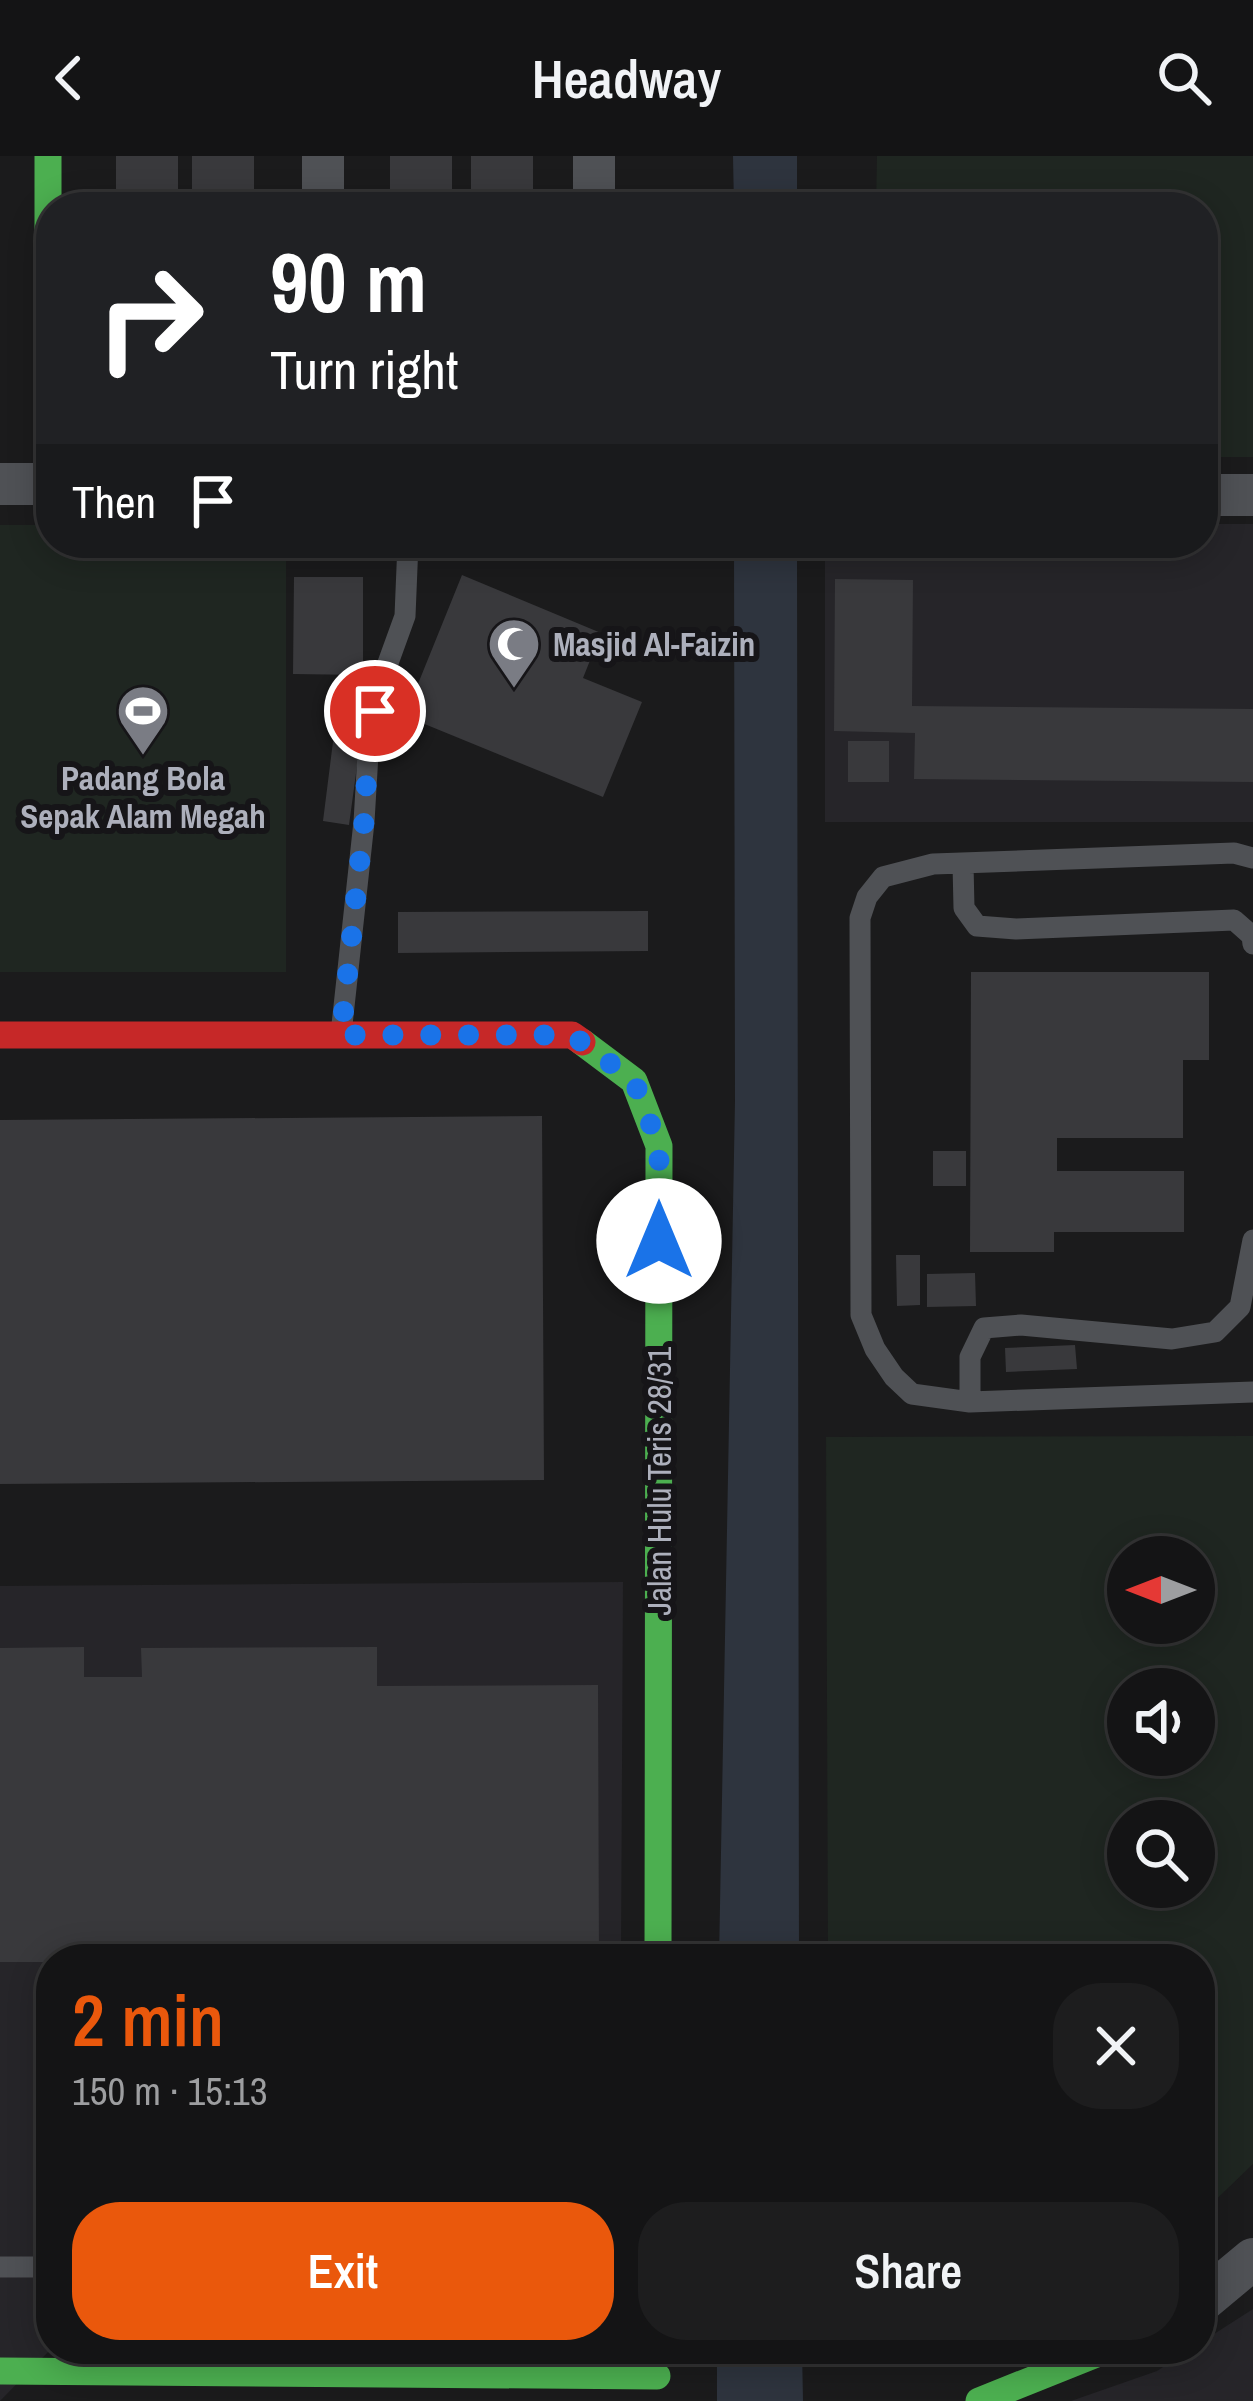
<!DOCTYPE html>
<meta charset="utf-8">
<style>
:root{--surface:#141415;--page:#1d1d1e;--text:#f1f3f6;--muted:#9d9ea0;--line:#333334;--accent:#ea580c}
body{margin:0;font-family:"Archivo Narrow",sans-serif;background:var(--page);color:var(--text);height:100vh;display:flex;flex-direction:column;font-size:45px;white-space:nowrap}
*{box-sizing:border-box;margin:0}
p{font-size:39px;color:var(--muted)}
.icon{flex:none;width:66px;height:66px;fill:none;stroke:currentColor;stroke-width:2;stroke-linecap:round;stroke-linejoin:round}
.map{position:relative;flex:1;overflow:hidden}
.drawer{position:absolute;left:36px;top:1788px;width:1179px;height:420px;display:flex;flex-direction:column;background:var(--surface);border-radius:48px;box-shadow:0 6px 30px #0003,0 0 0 3px var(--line)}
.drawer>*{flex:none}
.guide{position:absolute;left:36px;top:36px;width:1182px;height:366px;border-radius:48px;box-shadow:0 6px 30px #0003,0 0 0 3px var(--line);background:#202124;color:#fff;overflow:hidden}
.needle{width:78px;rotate:270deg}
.tools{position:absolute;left:1107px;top:1380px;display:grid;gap:24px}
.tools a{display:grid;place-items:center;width:108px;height:108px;border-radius:50%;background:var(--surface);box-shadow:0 6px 30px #0003,0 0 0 3px var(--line);font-size:60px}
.pin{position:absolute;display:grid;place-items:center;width:102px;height:102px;color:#fff;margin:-51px;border:6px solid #fff;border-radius:50%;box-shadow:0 3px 12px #0007}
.me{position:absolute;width:132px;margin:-66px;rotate:0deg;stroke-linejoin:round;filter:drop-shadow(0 0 9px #0008)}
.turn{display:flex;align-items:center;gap:42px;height:252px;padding:0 36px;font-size:54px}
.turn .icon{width:156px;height:156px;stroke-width:2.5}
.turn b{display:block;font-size:84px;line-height:102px}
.then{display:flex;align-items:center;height:114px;padding:0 36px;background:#0003;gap:24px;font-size:45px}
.round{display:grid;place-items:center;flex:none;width:126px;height:126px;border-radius:48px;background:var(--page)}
.summary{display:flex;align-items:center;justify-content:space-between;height:204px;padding:0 36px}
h1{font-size:72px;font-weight:600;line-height:90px;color:var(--accent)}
.action{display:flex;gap:24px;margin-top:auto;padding:24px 36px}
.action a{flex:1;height:138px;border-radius:48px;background:var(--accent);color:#fff;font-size:48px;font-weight:600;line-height:138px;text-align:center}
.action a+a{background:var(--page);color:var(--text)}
header{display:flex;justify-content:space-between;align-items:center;height:156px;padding:0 36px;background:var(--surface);font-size:54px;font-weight:600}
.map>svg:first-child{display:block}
</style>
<header><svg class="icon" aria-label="back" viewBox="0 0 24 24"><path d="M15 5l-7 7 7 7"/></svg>Headway<svg class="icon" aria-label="search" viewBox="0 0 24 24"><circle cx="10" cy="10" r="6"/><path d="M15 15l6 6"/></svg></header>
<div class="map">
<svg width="1253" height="2245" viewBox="0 0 1253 2245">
<rect width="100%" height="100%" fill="#1b1b1c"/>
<path fill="#262529" d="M1203,368H1253V666H825V387H1203Z
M623,1426L621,1803H51V2193L0,2245V1430Z
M1253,2153V2245H1071L1157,2215L1190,2193H1200V2187Z"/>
<path fill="#1f2621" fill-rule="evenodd" d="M877,0H1253V301H1203V51H876Z
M0,369H51V387H286V816H0Z
M1253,1280V2008L1200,2059V1803H828L826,1281ZM1128,1401H1194V1467H1128ZM1194,1533V1599H1128V1533ZM1128,1665H1194V1731H1128Z"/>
<path fill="#2e343e" d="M733,0H797V51H734Z
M734,387H797L799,1803H719L735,945Z
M717,2193H802L803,2245H717Z"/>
<path fill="#39393c" d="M116,0H178V51H116Z
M192,0H254V51H192Z
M390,0H452V51H390Z
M471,0H533V51H471Z
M462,419L601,477L583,522L642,546L603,641L405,560Z
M294,421H363V519L293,518Z
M835,423L913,424L912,550L1253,553V626L914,623L915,577L834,575Z
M335,570L362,573L349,669L323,665Z
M848,585H889V626H848Z
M648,755V795L398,797V756Z
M971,816H1209V904H1183V982H1057V1015H1184V1076H1054V1096H970Z
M542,960L544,1324L0,1328V964Z
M933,995H966V1030H933Z
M896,1099H920V1149L897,1150Z
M975,1117L976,1150L927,1151V1118Z
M1075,1189L1077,1213L1006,1216L1005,1192Z
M84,1491V1521H142L141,1492L377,1491V1530L598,1529L599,1803H51V1806H0V1492Z"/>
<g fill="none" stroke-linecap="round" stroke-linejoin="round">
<path stroke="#4f5155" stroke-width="21" d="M1253,702L1234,697L933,708L883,721L867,741L860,762L861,1159L875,1193L894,1221L912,1238L970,1246L1253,1236
M963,708L964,752L977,770L1016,773L1234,764L1252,780L1253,788
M341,878L364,666L369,581L380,529L405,460L408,387
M970,1246V1201L984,1172L1021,1169L1172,1183L1215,1176L1240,1151L1253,1084
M0,2111H51"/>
<path stroke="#4f5155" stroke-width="42" d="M323,0V51
M594,51V0
M0,328H51
M1203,339H1253
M1200,2147L1253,2103"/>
<path stroke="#4caf50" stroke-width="27" d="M48,0V328
M582,886L634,925L659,990L658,1803
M0,2215L657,2220
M979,2245L1109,2193"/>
<path stroke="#c62828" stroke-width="27" d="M0,879H572L582,886"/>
</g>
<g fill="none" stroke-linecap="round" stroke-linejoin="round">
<path stroke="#1a73e8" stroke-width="21" stroke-dasharray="0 37.8" d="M375,555L369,581L364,666L341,879H572L634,925L659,990V1085"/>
</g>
<defs>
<g id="mosque-pin" transform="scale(2.7)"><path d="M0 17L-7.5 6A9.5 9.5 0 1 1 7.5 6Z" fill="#7a7c84" stroke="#161518"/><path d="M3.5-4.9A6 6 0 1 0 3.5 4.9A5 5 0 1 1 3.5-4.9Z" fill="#fff"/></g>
<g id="stadium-pin" transform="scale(2.7)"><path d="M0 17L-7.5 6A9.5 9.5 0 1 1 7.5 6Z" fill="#7a7c84" stroke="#161518"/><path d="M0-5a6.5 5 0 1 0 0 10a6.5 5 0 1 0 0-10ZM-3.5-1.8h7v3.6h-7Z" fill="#fff"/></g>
</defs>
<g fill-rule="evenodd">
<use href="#mosque-pin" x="514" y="488"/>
<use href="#stadium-pin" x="143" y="555"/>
</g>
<g text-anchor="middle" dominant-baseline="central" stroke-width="12" stroke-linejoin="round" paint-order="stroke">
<g font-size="33" font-weight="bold" fill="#adb0bc" stroke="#161518" text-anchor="start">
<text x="553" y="488">Masjid Al-Faizin</text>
<text x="143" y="622" text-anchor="middle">Padang Bola<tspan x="143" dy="38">Sepak Alam Megah</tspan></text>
</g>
<g font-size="33" fill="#adb0bc" stroke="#161518">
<text transform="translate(659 1325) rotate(-90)">Jalan Hulu Teris 28/31</text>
</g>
</g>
</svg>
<div class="tools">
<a><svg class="needle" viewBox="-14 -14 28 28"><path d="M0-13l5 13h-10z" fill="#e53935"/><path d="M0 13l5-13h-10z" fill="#9d9ea0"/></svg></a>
<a><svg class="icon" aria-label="sound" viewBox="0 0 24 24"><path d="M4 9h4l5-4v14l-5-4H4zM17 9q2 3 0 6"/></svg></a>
<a><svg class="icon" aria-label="search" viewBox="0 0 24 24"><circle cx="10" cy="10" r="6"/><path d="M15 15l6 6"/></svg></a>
</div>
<div class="pin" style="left:375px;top:555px;background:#d93025"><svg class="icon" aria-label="arrive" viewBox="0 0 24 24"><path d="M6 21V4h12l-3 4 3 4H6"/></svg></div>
<svg class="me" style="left:659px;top:1085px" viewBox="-20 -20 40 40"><circle r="19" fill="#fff"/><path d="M0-13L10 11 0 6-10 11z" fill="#1a73e8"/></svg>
<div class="guide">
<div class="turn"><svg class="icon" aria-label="right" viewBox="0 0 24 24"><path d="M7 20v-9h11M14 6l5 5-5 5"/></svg><div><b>90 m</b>Turn right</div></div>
<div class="then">Then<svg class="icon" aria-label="arrive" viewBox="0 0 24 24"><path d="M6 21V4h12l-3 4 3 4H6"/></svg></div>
</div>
<section class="drawer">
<div class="summary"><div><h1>2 min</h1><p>150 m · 15:13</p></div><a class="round"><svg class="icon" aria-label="close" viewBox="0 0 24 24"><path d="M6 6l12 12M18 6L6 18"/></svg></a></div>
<div class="action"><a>Exit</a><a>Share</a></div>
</section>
</div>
